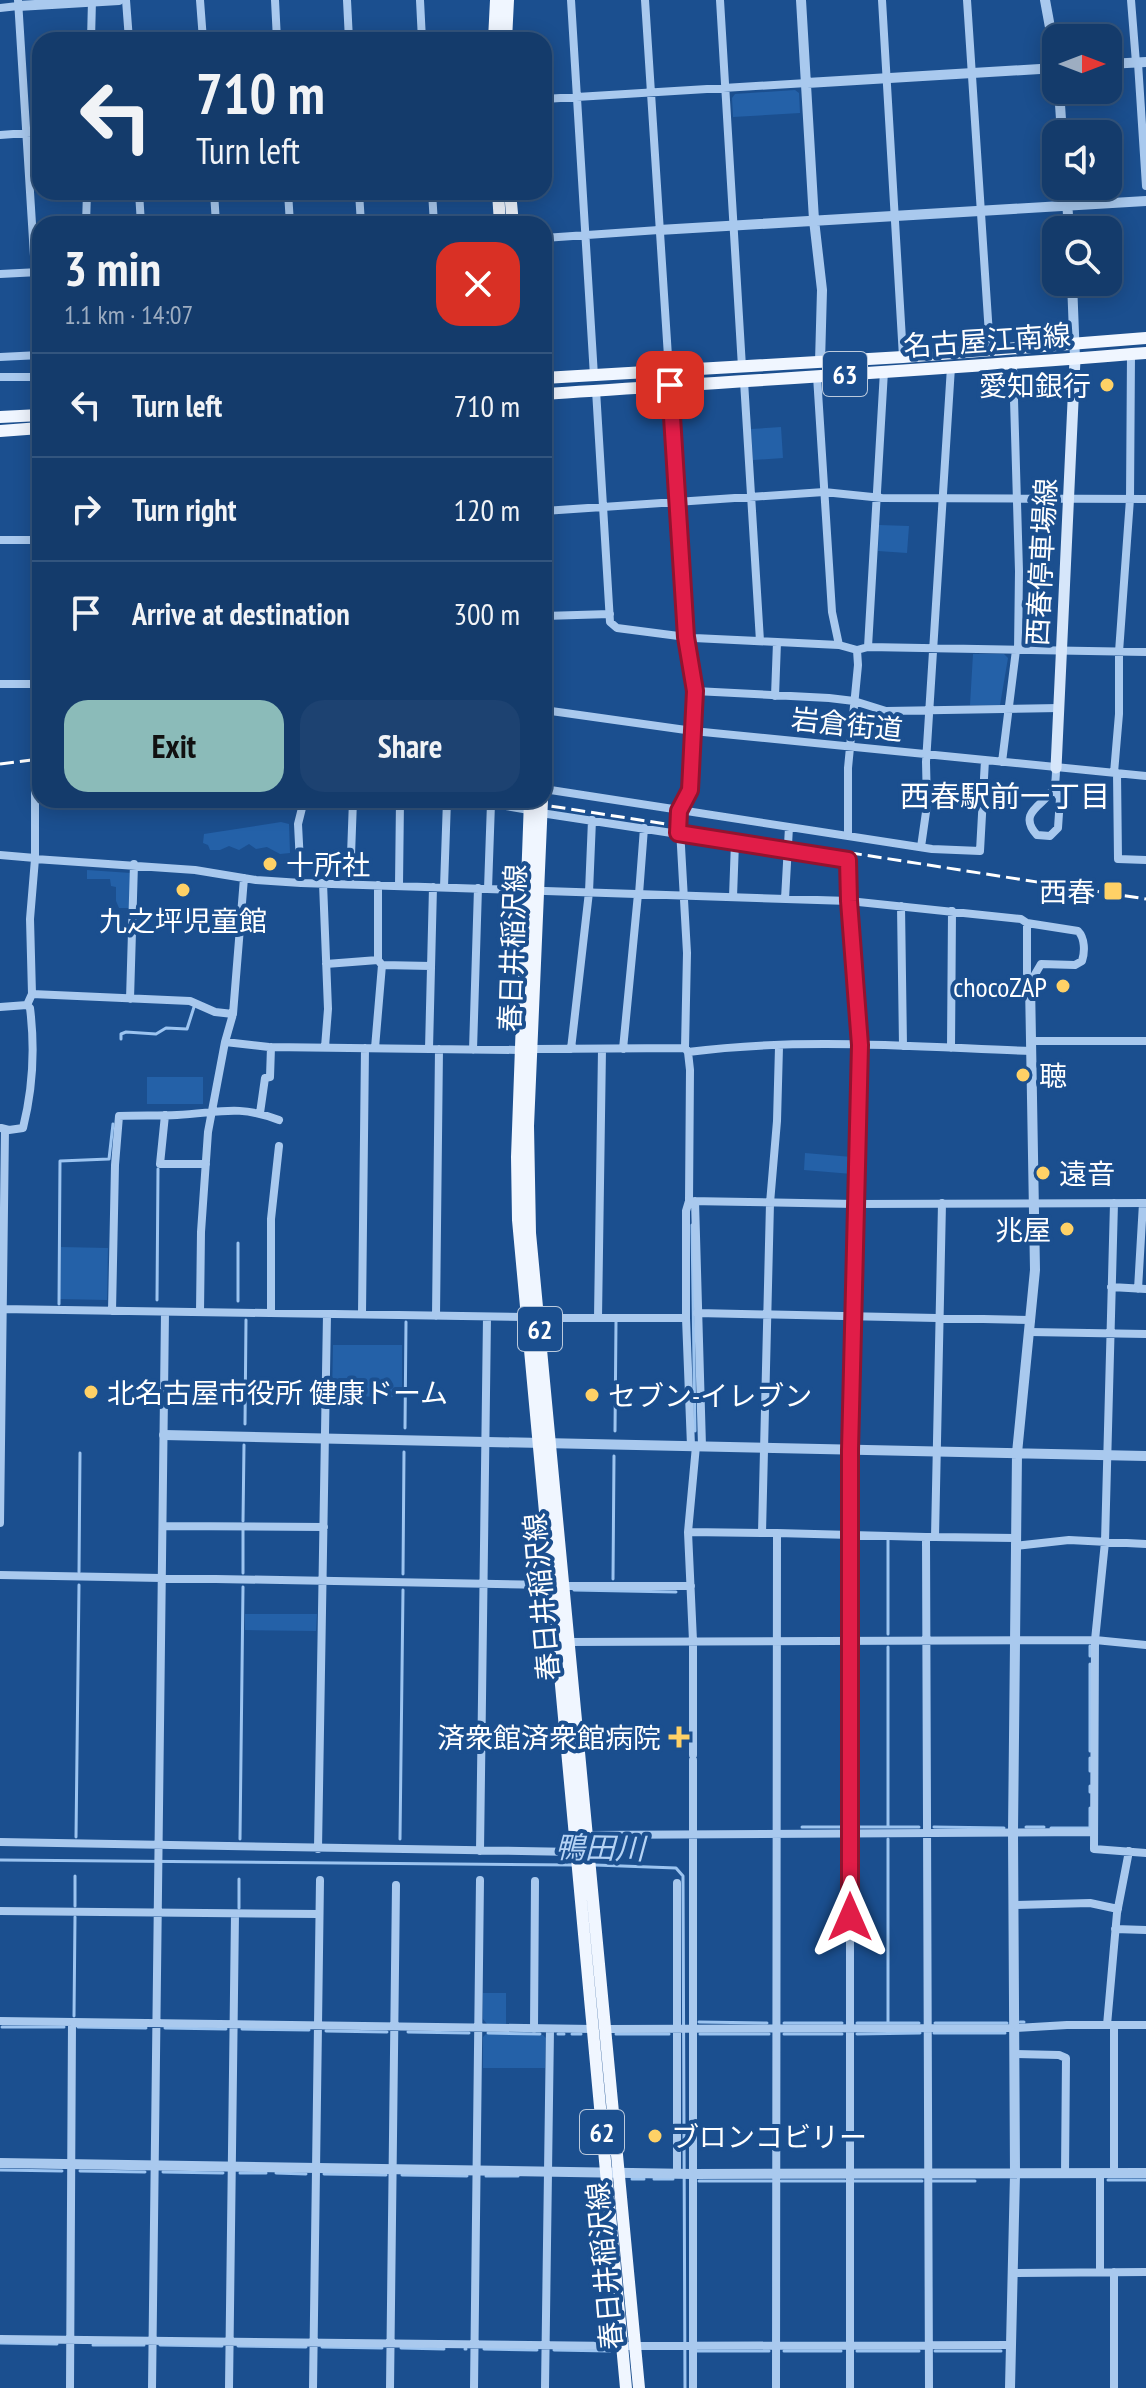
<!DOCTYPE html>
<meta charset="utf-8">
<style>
:root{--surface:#143b6b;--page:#1d4271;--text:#f1f3f6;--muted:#9dadc1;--line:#33557e;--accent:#8bbbb9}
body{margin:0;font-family:"PT Sans Narrow","Noto Sans JP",sans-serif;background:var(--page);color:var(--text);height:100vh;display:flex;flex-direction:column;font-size:30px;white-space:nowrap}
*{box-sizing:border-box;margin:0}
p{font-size:26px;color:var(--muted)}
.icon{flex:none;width:44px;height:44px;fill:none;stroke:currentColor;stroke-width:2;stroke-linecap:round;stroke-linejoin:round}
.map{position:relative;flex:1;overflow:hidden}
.side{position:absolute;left:32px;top:216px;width:520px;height:592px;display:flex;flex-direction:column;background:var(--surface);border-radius:24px;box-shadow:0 4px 20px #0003,0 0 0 2px var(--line)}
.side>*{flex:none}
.guide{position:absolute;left:32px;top:32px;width:520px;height:168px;border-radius:24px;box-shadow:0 4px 20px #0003,0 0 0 2px var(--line);background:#143b6b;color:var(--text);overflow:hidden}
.needle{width:52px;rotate:90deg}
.controls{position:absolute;left:1042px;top:24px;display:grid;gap:16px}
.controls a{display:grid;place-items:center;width:80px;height:80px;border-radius:16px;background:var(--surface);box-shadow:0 4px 20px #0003,0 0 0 2px var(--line);font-size:40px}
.pin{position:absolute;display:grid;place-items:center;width:68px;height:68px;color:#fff;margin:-34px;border-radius:16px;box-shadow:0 4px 12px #0006}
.me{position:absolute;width:88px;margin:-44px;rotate:0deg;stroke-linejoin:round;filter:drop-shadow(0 0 6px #0008)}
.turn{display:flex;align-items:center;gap:28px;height:168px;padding:0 32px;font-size:36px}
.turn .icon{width:104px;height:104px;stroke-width:2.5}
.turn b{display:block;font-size:56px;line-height:68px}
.round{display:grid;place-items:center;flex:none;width:84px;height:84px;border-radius:24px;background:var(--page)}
.summary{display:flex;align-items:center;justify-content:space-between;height:136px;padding:0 32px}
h1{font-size:48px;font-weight:700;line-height:60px}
.action{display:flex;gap:16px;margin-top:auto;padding:16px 32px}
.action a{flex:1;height:92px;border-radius:24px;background:var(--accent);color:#111;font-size:32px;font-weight:700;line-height:92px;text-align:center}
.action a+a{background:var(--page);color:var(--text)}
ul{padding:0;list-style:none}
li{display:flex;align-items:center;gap:24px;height:104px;padding:0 32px;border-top:2px solid var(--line)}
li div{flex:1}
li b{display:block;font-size:30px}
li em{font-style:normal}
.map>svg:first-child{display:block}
</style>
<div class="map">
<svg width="1146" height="2388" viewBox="0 0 1146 2388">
<rect width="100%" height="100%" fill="#1b4f8f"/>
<path fill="#2461a8" d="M795,90L799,93L800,113L733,117L732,98L735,94Z
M781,427L783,458L753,460L751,429Z
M879,525L909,526L907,553L878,551Z
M973,654H1004L1008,658L1000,705H970Z
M281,822L289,824L290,853L280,854L267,847L256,849L249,844L239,850L229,846L220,850H210L208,845L203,843L204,834Z
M87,870L131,873L130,908H119L116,901V887L111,886L110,879H87Z
M147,1077H203V1104H147Z
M805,1153L852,1157V1174L804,1170Z
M61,1247L108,1248L107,1300L60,1299Z
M333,1345H402V1397L332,1396Z
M245,1614H317L316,1631L245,1630Z
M483,1993H506V2024H487L483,2019Z
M486,2034L543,2035L546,2038L545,2068H483V2037Z"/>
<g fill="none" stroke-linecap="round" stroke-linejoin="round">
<path stroke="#9cc4f0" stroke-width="3" d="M121,1039V1034L126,1032L156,1034L166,1028L187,1029L194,1007
M692,1225L695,1431
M157,1300L158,1169
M238,1301V1243
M59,1304L60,1161L109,1159L113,1124
M245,1424L246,1320
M405,1428L406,1322
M615,1431L616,1322
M243,1521L244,1445
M888,1540V1634
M79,1572L80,1453
M243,1573V1530
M403,1574L404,1452
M613,1579L614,1456
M574,1590L676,1592
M1090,1646V1656
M888,1647V1827
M1090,1664V1751
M1090,1758V1771
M1090,1786V1792
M802,1827H842
M856,1827H919
M934,1827L1004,1828
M1026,1827H1044
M1051,1828H1090V1808
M76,1837L79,1585
M240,1839L243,1587
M400,1839L403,1590
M888,1839V2023
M0,1860L575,1865
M595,1865L676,1868L683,1876L685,2388
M75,1906V1876
M239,1908V1879
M74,2016L75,1917
M699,2022L767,2023
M1020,2022H1024
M784,2023H842
M857,2023H919
M935,2023H1007
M2,2027H64
M78,2027L146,2028
M165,2028L226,2029
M242,2029L309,2030
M326,2031L387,2032
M408,2032L469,2033
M488,2033L540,2034
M934,2033H1005
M558,2034H564
M572,2034H581
M616,2034H669
M700,2034H769
M784,2034H842
M857,2034L920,2033
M0,2170L62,2171
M80,2171L145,2172
M163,2172L223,2173
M240,2173H266
M276,2173L306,2174
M324,2174L386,2175
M402,2175L467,2176
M486,2176H518
M632,2179H644
M654,2179H673
M1108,2180H1146
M699,2181H772
M781,2181H845
M854,2181H922
M932,2181H975
M0,2343L57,2344
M93,2345H144
M160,2345L222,2346
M238,2346L306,2347
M322,2347L382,2348
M401,2348L444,2349
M465,2349H466
M484,2349L537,2350
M554,2350L610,2351
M696,2351H769
M784,2351H841
M857,2351H919
M935,2351H1001"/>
<path stroke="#a9c9ee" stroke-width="8" d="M18,0L35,272
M126,0L129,40
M200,0L203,40
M275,0L277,40
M347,0L349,40
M420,0L422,40
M571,0L594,376
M645,0L669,372
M720,0L742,367
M882,0L903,357
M967,0L990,350
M1131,0L1136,63
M0,8L18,6
M91,40L92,0
M1138,63L1146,186
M544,99L807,83
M0,135L40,132
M139,192L141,224
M214,192L216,224
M288,192L290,224
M359,192L361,224
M432,192L434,224
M86,224L87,192
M544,238L659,230
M0,274L39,272
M0,357L40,355
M1013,365L1019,571L1018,650
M817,376L832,612L839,645
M0,377H40
M744,381L760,641
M670,385L686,637L695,691L690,790L679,811L687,953L685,1048L688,1052L690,1070L689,1201L686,1211V1318L691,1446
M596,390L610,622L617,628L694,638L839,645L857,650L868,647L1146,652
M35,428L40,528
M544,511L824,492L882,498L1146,499
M0,540H40
M544,616L610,614
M868,647L884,371
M0,684H40
M695,691L829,698L854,701L886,711L1059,708
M775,696L777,642
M544,710L693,731L1146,776
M1002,762L1016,650
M1114,773L1119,714V652L1130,499L1131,354
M1117,773L1118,859L1146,860
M1054,788L1060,798L1058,828L1050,836L1037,835C1015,811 1048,804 1054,787C1056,782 1056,774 1056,768
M544,789L932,849L980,851L985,760
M470,800L529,810
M541,813L848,860L849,901L860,1045
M848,836V768L858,665L857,650
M921,847L927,805L926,762L951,367
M0,855L35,858
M35,859L195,870L256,880L301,883L849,901L1021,919L1027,923L1078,931C1085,938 1085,952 1082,961L1075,965L1041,964L1030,983
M301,883L298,824L304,800
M323,883L328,1009L325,1047
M350,883L353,800
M399,885L400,800
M444,887L447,800
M488,889L491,803
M639,894L644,828
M733,897L735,842
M785,899L789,827
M901,906L903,1046
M1027,923V975L1030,983
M326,964L378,960
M382,965L431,966
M32,994L190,1001L215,1012L233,1014
M130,999L134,864
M0,1007L27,1005L32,994L30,919L35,859V746L39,685
M1031,1041H1146
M225,1042L269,1047L520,1050
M375,1048L382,965L378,960V885
M951,1048L952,911
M429,1049L433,887
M532,1049L685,1048
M571,1049L589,892L592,820
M623,1049L638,894
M473,1050L478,888
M688,1052C801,1037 918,1047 1032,1051
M260,1113L265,1078L270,1077L271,1047
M165,1115L160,1164H206
M1,1128L9,1130L23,1128C33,1088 35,1048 30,1008L27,1005
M689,1201L855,1204L1146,1203
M695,1201L702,1446
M1114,1203L1105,1542L1095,1640L1094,1849L1146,1853
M1111,1287L1146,1289
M1138,1289L1143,1203
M0,1309L525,1317
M112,1311L115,1165L119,1116C138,1115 158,1116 177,1115C219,1113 237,1104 279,1120
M200,1312L201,1232L208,1132L225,1042L233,1014L244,878
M271,1313V1219L279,1146
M697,1313L1031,1320
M362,1314L365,1048
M436,1316L439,1049
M539,1318H686
M598,1318L602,1049
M1030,1332L1146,1334
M0,1523L5,1129
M163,1526L324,1527
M688,1532L762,1533
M777,1533L926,1537
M935,1537L1015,1538
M1015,1546L1069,1540L1146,1544
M0,1575L551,1585
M564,1586H691
M568,1642L1095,1640L1146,1645
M693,1755V1641L688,1532L696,1446
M693,1760V2388
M587,1835L1094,1832
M0,1842L575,1852
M318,1849L327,1314
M480,1851L487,1317
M677,1883V2173
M1013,1905L1090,1903L1118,1909
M0,1911L319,1914
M1115,1929L1146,1930
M0,2021L593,2029
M1107,2025L1117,1913L1129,1851
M534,2029L535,1881
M605,2029L1014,2028L1067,2025H1146
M1015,2054L1059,2055L1066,2058L1065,2174
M1114,2173V2025
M1100,2174V2272
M1114,2272V2388
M1013,2273L1146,2272
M0,2339L615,2346L1011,2345
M70,2388L72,2022
M152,2388L165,1312
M229,2388L235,1914
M313,2388L320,1880
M390,2388L396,1885
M474,2388L480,1880
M545,2388L550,2029
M776,2388L777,1533H762L770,1203L777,1121L779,1047
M850,2388V1450L859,1045
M929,2388L926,1537H935L942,1203"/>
<path stroke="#a9c9ee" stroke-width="10" d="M801,0L814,220L822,290L820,362
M1045,0L1056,60
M18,6L119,0
M1108,64L1146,62
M807,83L1056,68
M1059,90L1062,134
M1066,186L1069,230
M659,230L1146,201
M1072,282L1075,359
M164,1435L1146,1456
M0,2163L693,2174L1146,2173
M1010,2388L1015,2174L1013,1832L1017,1453L1035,1270L1030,983"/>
<path stroke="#d6e6fa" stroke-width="11" d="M1056,768L1075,359"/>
<path stroke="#f0f6ff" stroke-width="12" d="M494,40L496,0
M506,40L508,0
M498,192L500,224
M510,192L513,224
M544,378L903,357L1146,338
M544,394C745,381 946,369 1146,353
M0,417L40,415
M0,431L40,428
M544,631V724
M530,800L517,1157L518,1220L626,2388
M542,800L528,1126L530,1233L639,2388"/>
<path stroke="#fff" stroke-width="3" stroke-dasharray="14 6" stroke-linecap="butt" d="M0,764L40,759
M512,800L1146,899"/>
</g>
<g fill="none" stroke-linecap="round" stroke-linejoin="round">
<g stroke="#92132f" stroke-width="20">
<path id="route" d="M670,385L686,637L695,691L690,790L679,811L678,833L848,860L849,901L860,1045L850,1450V1917"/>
</g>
<use href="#route" stroke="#e11d48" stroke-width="14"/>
</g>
<g fill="#ffd166" stroke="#1b4f8f" stroke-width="3">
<circle cx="1107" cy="385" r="8"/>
<circle cx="270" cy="864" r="8"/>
<circle cx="183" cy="890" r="8"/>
<rect x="1103" y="881" width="20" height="20" rx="4"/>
<circle cx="1063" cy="986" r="8"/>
<circle cx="1023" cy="1075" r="8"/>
<circle cx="1043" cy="1173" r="8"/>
<circle cx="1067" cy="1229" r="8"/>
<circle cx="91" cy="1392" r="8"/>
<circle cx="592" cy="1395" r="8"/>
<path d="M675 1725h8v8h8v8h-8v8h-8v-8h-8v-8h8z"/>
<circle cx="655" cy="2136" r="8"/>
</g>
<g text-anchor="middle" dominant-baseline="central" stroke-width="8" stroke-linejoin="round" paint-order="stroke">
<g fill="#1b4f8f" stroke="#bbcadd" stroke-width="2">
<rect x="823" y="352" width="44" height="44" rx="6"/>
<rect x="518" y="1307" width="44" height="44" rx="6"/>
<rect x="580" y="2110" width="44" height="44" rx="6"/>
</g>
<g font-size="26" font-weight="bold" fill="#fff">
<text x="845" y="374">63</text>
<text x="540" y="1329">62</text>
<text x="602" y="2132">62</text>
</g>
<g font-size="28" fill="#fff" stroke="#1b4f8f">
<text transform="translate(987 340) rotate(-4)">名古屋江南線</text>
<text transform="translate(1041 562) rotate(-87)">西春停車場線</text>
<text transform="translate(847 724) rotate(6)">岩倉街道</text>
<text transform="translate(512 948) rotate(-88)">春日井稲沢線</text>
<text transform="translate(541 1597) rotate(-95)">春日井稲沢線</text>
<text transform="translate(604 2266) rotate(-95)">春日井稲沢線</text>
</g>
<g font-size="28" fill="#fff" stroke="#1b4f8f" text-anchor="start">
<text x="1091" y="385" text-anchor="end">愛知銀行</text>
<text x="286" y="864">十所社</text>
<text x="1095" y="891" text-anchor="end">西春</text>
<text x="183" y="920" text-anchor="middle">九之坪児童館</text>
<text x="1047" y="986" text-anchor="end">chocoZAP</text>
<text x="1039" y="1075">聴</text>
<text x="1059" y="1173">遠音</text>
<text x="1051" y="1229" text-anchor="end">兆屋</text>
<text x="107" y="1392">北名古屋市役所 健康ドーム</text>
<text x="608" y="1395">セブン-イレブン</text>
<text x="661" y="1737" text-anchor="end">済衆館済衆館病院</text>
<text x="671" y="2136">ブロンコビリー</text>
</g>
<g font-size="30" fill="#fff" stroke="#1b4f8f">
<text x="1005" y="795">西春駅前一丁目</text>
</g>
<g font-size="30" font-style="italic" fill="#b5d3f5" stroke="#1b4f8f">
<text transform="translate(600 1847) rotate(1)">鴨田川</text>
</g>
</g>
</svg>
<div class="controls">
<a><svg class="needle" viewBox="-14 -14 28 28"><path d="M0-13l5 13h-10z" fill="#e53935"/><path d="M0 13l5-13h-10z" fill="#9dadc1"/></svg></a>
<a><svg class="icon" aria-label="sound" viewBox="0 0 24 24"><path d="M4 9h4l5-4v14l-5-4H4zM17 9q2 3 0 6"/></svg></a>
<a><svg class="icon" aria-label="search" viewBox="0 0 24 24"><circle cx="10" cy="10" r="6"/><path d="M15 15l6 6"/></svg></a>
</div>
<div class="pin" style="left:670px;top:385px;background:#d93025"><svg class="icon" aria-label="arrive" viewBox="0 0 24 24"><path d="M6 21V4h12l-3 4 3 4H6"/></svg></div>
<svg class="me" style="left:850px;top:1917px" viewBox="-20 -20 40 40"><path d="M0-17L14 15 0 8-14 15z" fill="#e11d48" stroke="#fff" stroke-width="4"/></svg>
<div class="guide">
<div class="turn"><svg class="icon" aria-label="left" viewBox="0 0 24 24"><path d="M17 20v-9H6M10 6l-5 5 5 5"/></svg><div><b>710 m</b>Turn left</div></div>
</div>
<section class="side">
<div class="summary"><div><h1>3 min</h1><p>1.1 km · 14:07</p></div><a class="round" style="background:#d93025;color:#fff"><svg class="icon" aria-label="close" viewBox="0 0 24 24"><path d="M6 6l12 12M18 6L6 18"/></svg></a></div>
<ul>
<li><svg class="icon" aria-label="left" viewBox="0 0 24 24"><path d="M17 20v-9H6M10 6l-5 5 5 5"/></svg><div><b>Turn left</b></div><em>710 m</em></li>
<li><svg class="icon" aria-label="right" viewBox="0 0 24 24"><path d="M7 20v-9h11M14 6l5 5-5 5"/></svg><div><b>Turn right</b></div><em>120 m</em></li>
<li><svg class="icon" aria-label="arrive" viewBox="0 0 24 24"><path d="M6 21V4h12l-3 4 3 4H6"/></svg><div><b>Arrive at destination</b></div><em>300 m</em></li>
</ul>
<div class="action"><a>Exit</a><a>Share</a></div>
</section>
</div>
